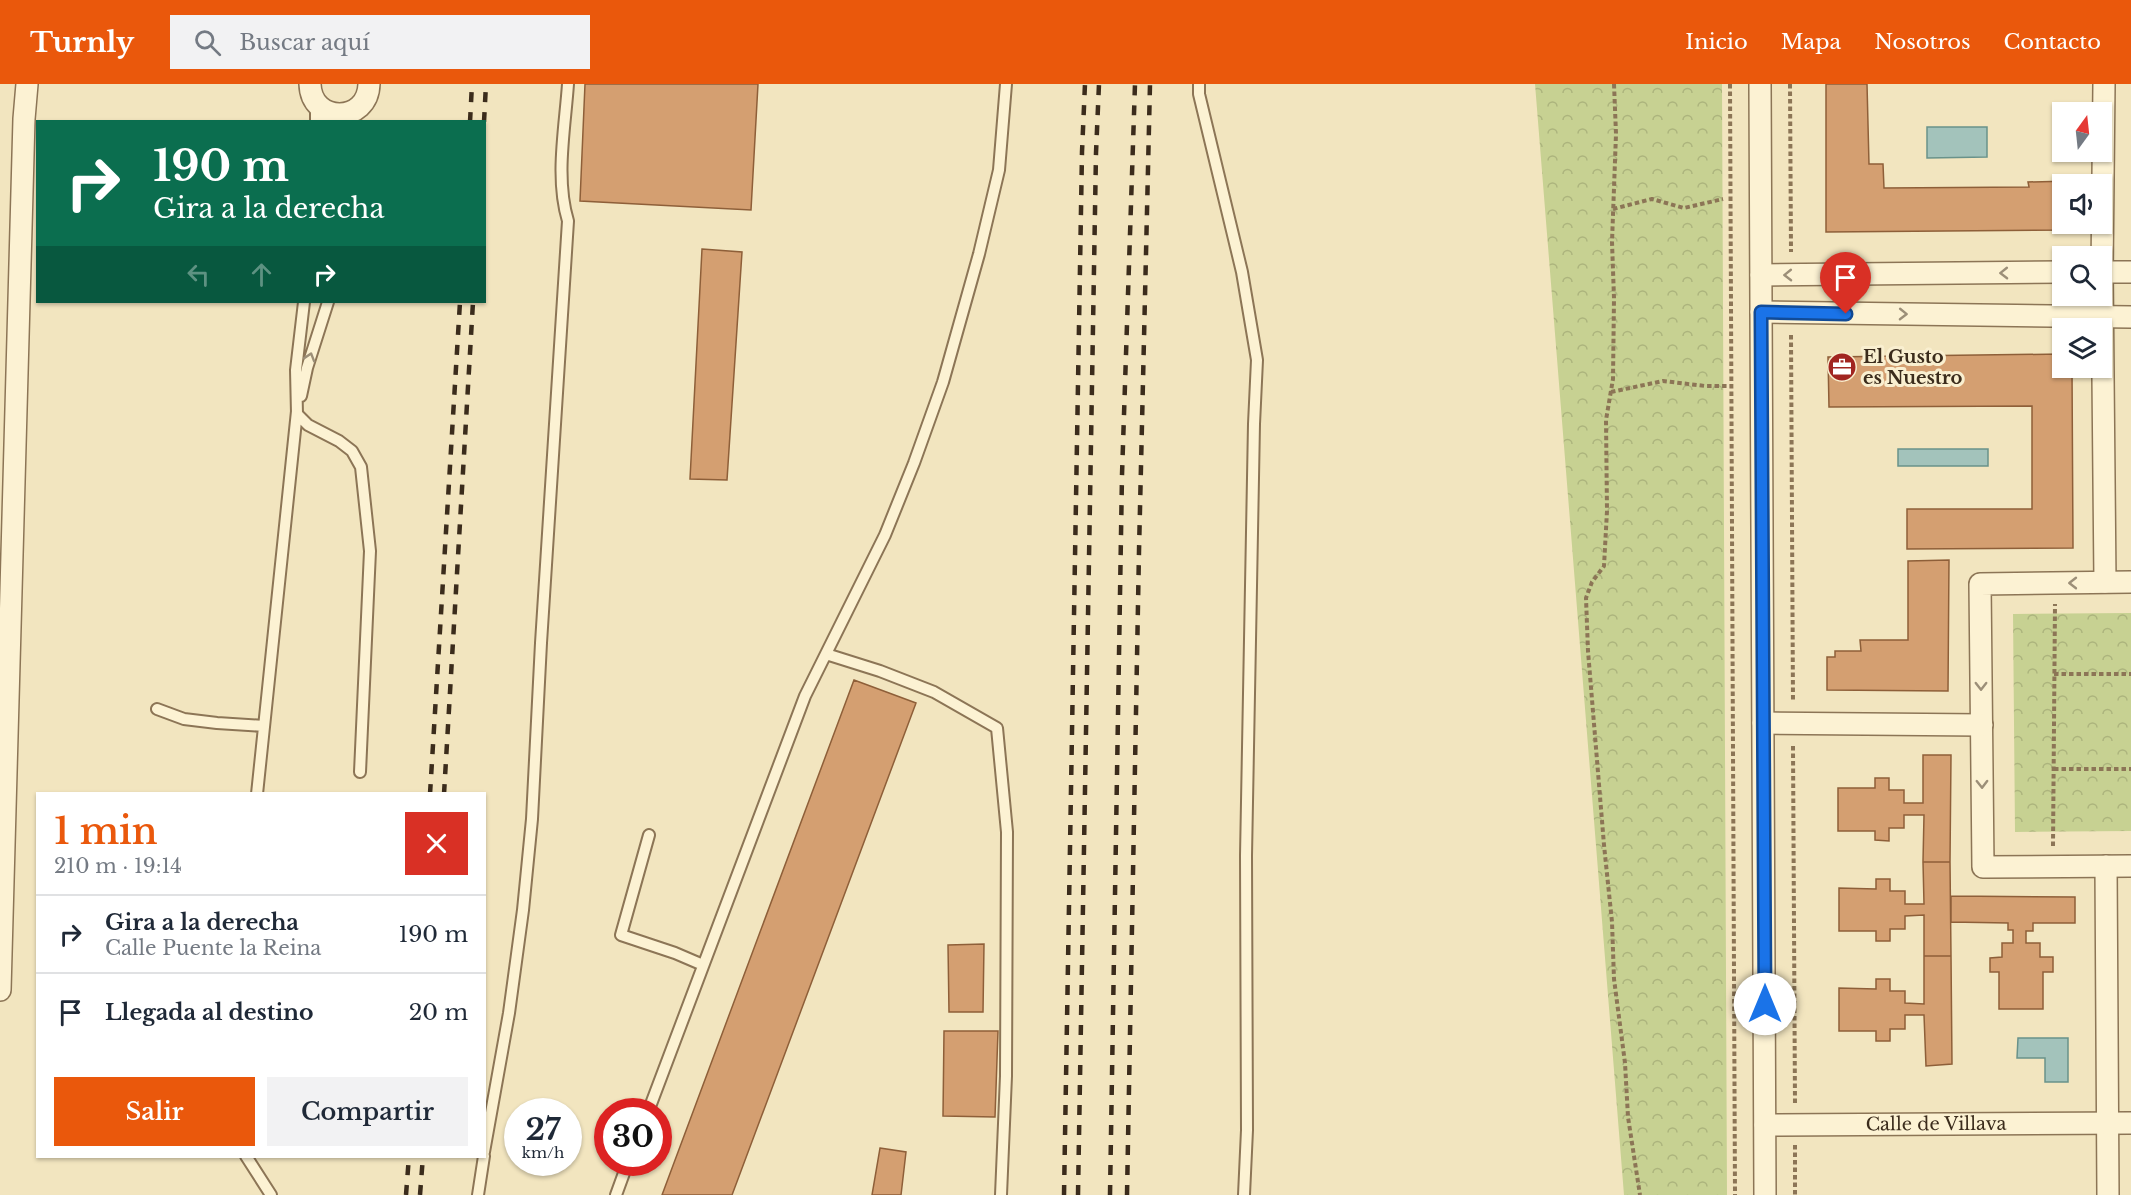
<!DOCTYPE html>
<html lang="es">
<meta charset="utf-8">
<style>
:root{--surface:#fff;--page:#f2f2f3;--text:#1f2937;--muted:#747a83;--line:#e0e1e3;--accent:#ea580c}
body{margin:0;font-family:"Libre Baskerville",serif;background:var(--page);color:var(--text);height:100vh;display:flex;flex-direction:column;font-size:22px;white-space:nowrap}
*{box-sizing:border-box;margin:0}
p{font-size:20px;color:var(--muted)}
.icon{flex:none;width:33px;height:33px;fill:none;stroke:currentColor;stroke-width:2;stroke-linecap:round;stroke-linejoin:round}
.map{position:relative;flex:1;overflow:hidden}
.drawer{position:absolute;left:36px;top:708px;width:450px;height:366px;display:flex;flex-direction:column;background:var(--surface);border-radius:0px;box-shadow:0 2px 4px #0004}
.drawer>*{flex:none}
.guide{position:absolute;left:36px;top:36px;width:450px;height:183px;border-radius:0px;box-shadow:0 2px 4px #0004;background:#0b6e4f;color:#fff;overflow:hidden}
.needle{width:39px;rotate:15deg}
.controls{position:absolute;left:2052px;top:18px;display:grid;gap:12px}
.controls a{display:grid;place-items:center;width:60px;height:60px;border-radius:0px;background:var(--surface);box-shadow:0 2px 4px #0004;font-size:30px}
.speed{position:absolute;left:504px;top:1014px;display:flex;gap:12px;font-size:30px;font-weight:700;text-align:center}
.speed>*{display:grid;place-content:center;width:78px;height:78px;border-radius:50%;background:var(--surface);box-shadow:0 2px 4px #0004;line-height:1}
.speed small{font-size:15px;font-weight:400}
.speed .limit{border:9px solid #d22;background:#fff;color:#111}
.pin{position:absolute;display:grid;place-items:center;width:51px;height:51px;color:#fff;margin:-62px -26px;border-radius:50% 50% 50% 0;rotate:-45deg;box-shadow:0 0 6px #0007}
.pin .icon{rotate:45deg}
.me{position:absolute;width:66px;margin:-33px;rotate:0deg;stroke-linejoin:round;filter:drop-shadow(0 0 4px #0008)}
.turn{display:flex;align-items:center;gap:21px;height:126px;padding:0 18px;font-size:27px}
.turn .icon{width:78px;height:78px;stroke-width:2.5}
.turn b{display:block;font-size:42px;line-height:51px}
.lanes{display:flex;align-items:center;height:57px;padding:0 18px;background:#0003;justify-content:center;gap:30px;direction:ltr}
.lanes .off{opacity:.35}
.round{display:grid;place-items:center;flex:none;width:63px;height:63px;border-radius:0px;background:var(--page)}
.head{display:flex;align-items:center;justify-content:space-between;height:102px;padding:0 18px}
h1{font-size:36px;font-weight:600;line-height:45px;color:var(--accent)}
.cta{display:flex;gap:12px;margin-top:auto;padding:12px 18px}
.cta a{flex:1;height:69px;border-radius:0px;background:var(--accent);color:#fff;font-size:24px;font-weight:600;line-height:69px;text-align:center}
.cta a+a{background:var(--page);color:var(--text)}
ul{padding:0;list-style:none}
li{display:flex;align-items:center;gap:18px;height:78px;padding:0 18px;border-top:2px solid var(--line)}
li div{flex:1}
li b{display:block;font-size:22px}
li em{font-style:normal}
header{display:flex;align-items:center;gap:36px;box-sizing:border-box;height:84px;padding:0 30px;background:var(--accent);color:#fff}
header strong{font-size:28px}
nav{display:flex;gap:33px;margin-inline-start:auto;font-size:21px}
.search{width:420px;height:54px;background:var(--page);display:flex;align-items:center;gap:15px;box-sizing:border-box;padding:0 21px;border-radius:0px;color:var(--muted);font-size:22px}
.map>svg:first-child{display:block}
</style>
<header>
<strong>Turnly</strong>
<div class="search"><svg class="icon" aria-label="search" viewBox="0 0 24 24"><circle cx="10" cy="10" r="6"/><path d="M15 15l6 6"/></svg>Buscar aquí</div>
<nav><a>Inicio</a><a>Mapa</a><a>Nosotros</a><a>Contacto</a></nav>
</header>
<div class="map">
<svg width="2131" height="1111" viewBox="0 0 2131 1111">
<defs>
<pattern id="park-crowns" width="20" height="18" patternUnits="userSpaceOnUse" patternTransform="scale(1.5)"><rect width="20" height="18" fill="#c7d192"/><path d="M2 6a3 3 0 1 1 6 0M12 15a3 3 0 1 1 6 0" fill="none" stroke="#acb47d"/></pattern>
</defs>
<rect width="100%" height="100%" fill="#f2e5bf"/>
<path fill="url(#park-crowns)" d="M1535,0H1722L1727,1111H1624Z
M2131,529V747L2015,748L2013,530Z"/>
<path fill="#a3c3bb" stroke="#69928a" stroke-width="1.5" d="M1927,43H1987V73L1927,74Z
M1898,365H1988V382H1898Z
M2018,954H2068V998H2045V974H2017Z"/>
<path fill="#d49f71" stroke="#8e5f39" stroke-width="1.5" d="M585,0H758L751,126L580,117Z
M1826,0H1867L1869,80H1883L1884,104L2029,103L2028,98L2071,97V100H2062V140H2070V146L1826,148Z
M702,165L742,168L727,396L690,395Z
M2062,270V284H2072L2073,464L1907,465V425H2032V322L1829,323L1828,273Z
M1949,476L1948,607L1827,606V573H1835V567H1861L1860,556H1908V477Z
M854,596L916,619L732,1111H662Z
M1923,671H1951L1950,778H1923L1924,731H1904V744H1889V757L1875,756V747H1838V704H1875V694H1889V706H1904V719H1923Z
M1923,778H1950L1951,872H1924V831L1905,832V845H1890V857H1876V847H1839V804L1876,805V795H1890V807H1905V820H1924Z
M1951,812L2075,813V839H2033V847H2026V859H2040V873H2053V888H2043V925H1999V888H1990V874L2002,873V859H2013V846H2008V839L1951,838Z
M984,860L983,928H949L948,861Z
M1924,872H1951L1952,980L1926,982L1924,931H1905V945H1890V957H1876V947H1839V904L1876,905V895H1890V907H1905V919L1924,920Z
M944,947H998L995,1033L943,1032Z
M880,1064L906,1068L901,1111H872Z"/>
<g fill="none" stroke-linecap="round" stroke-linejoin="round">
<g stroke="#8c7556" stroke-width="14">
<path id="lane" d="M1199,0V10L1242,188L1257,276L1254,340L1246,772L1247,1046L1244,1111
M316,20V38
M304,218L296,286L297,330L308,341L339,357L352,367L361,383L370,467L360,688
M301,312L307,284L328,218
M826,570L880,587L934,608L997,644L1007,748L1006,992L1001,1111
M157,625L184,635L217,639L264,642
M257,710L297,327
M649,751L621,851L675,869L703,881
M648,1028L805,612L885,451L914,379L943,298L979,170L999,86L1006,0
M484,1068L509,929L523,826L532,735L541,559L568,137C555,94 565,44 568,0
M246,1072L271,1111
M478,1111L484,1072
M616,1111L628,1078"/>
</g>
<g stroke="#8c7556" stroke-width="24">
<g id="street">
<path d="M310,0C311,40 368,40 369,0"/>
<path d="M1760,0L1765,1111"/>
<path d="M2104,0L2102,188L2105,498"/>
<path d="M2102,188H2131"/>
<path d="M1761,191L2062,188"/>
<path d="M1761,228L2131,233"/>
<path d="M2131,498L1980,500L1983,783L2131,782"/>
<path d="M1763,639L1982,641"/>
<path d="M2106,782L2108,1111"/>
<path d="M0,906L24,35L27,0"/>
<path id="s1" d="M1765,1041L2131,1039"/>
</g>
</g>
<path stroke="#8c7556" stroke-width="4" stroke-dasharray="4.5 3" stroke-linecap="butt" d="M1614,0L1616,50L1612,158L1614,214L1613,295L1606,336L1607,427L1604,482L1592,498L1586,514L1588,567L1604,761L1612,838L1614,895L1625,979L1628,1033L1640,1111
M1730,0L1735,1111
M1790,0L1791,168
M1613,125L1652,115L1684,124L1723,115
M1791,251L1793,618
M1611,308L1663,297L1705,302H1731
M2054,590H2131
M1793,662L1795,1020
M2054,685H2131
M2053,762L2055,520
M1795,1061V1111"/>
<use href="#lane" stroke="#fcf2d3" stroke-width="10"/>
<use href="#street" stroke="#fcf2d3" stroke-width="21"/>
<path stroke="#3b2c1c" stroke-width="4.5" stroke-dasharray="10 10" stroke-linecap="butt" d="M470,38L472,0
M484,38L486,0
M430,710L460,218
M444,710L473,218
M406,1111L409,1072
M420,1111L423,1072
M1064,1111L1082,68L1085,0
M1078,1111L1096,69L1099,0
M1110,1111L1122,391L1135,0
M1127,1111L1139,467L1150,0"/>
</g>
<defs><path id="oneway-chevron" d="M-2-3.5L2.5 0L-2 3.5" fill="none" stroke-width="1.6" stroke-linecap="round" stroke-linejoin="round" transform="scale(1.5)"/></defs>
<g stroke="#9c8f78">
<use href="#oneway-chevron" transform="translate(2004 189) rotate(179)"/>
<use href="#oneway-chevron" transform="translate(1788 191) rotate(179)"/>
<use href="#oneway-chevron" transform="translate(1903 230) rotate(1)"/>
<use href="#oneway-chevron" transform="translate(310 273) rotate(-73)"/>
<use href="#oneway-chevron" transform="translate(2073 499) rotate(180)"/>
<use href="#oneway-chevron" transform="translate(1981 602) rotate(90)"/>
<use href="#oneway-chevron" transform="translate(1982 700) rotate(89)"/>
</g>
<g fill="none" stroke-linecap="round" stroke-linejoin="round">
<g stroke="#114b97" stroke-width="15">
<path id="route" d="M1765,920L1761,228L1846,230"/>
</g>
<use href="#route" stroke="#1a73e8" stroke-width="10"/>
</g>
<defs>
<g id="office-disc" transform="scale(1.5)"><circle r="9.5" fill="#a12520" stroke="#f9efd0"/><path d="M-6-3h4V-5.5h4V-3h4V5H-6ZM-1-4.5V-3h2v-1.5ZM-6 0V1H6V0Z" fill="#fff"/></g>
</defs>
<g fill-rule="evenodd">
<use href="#office-disc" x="1842" y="283"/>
</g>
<g text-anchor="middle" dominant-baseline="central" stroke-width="6" stroke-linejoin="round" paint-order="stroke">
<g font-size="18" font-weight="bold" fill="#3b2c1c" stroke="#f9efd0" text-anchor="start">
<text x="1863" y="273">El Gusto<tspan x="1863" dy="21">es Nuestro</tspan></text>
</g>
<g font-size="18" fill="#3b2c1c" stroke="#f9efd0">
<text stroke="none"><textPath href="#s1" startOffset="171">Calle de Villava</textPath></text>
</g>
</g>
</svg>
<div class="controls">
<a><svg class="needle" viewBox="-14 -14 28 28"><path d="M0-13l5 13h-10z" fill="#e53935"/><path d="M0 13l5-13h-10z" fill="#747a83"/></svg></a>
<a><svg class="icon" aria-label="sound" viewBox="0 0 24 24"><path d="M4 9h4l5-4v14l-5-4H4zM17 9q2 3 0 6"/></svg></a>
<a><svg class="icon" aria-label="search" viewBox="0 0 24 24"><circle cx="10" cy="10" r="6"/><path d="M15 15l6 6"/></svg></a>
<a><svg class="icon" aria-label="layers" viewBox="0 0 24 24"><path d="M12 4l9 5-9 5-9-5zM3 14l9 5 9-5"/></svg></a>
</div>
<div class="speed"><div>27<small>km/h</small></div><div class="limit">30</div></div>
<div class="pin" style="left:1846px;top:230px;background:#d93025"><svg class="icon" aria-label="arrive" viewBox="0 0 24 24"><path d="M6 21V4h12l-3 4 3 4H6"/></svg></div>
<svg class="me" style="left:1765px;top:920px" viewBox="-20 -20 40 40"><circle r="19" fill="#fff"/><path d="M0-13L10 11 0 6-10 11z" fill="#1a73e8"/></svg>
<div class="guide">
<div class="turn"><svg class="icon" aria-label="right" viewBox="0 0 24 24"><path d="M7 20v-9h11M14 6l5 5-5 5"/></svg><div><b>190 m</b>Gira a la derecha</div></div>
<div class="lanes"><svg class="icon off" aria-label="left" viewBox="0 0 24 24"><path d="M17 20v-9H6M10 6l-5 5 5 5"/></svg><svg class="icon off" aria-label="ahead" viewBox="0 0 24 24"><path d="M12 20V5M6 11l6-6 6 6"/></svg><svg class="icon" aria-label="right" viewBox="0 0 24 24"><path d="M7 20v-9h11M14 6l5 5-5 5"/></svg></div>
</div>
<section class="drawer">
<div class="head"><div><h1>1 min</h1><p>210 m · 19:14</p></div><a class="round" style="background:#d93025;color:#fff"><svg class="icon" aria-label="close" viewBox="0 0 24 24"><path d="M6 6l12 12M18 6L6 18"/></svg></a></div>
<ul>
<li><svg class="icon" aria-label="right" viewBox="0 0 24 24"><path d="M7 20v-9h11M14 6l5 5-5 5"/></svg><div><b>Gira a la derecha</b><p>Calle Puente la Reina</p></div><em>190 m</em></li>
<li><svg class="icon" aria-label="arrive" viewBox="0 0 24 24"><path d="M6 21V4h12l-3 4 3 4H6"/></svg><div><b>Llegada al destino</b></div><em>20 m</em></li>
</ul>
<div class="cta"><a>Salir</a><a>Compartir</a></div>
</section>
</div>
